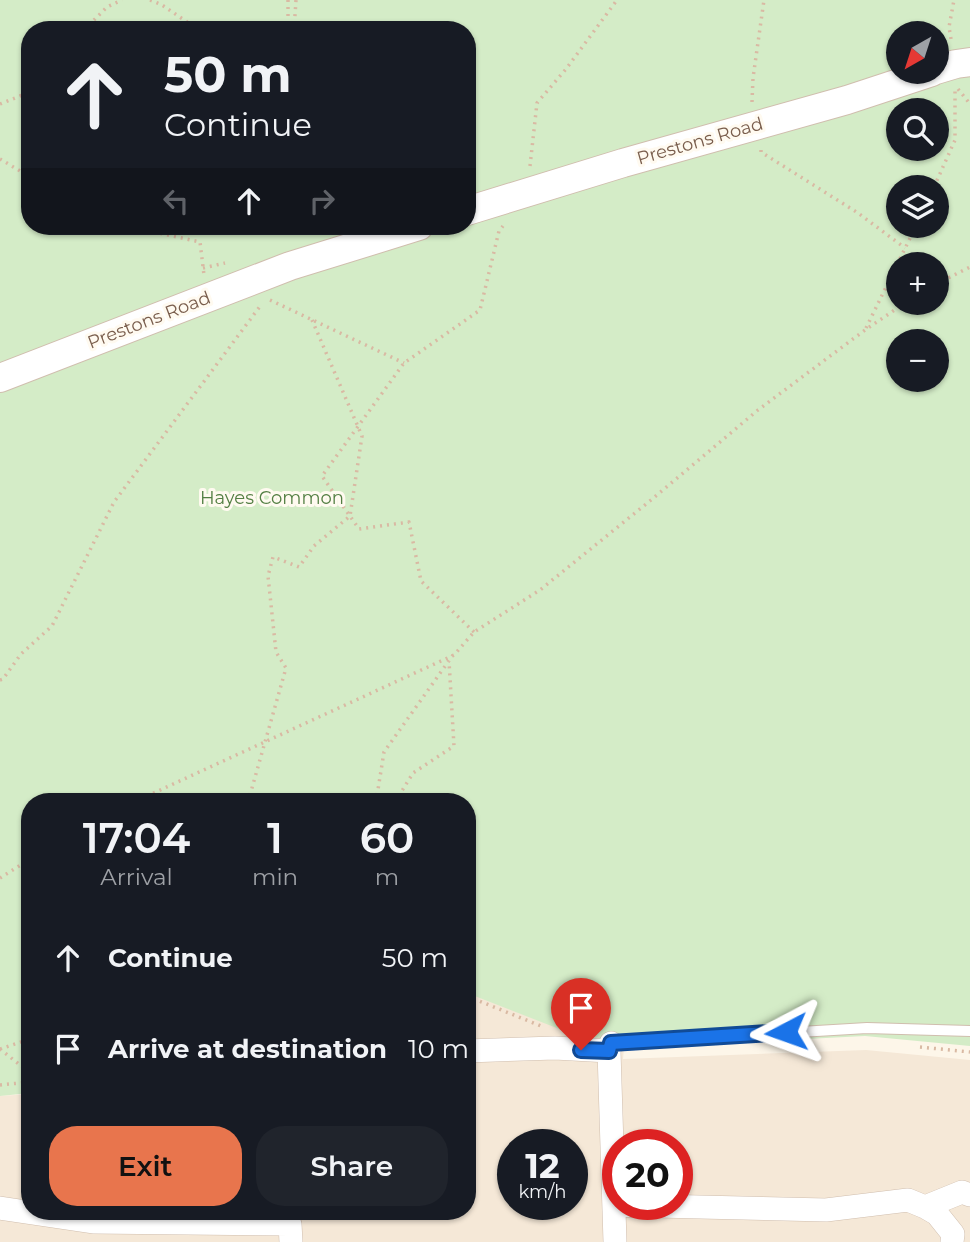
<!DOCTYPE html>
<meta charset="utf-8">
<style>
:root{--surface:#171b24;--page:#20242c;--text:#f1f3f6;--muted:#9ea1a6;--accent:#e8754d}
body{margin:0;font-family:Montserrat,sans-serif;background:var(--page);color:var(--text);height:100vh;display:flex;flex-direction:column;font-size:26px;white-space:nowrap}
*{box-sizing:border-box;margin:0}
p{font-size:23px;color:var(--muted)}
.icon{flex:none;width:38px;height:38px;fill:none;stroke:currentColor;stroke-width:2;stroke-linecap:round;stroke-linejoin:round}
.map{position:relative;flex:1;overflow:hidden}
.sheet{position:absolute;left:21px;top:793px;width:455px;height:427px;display:flex;flex-direction:column;background:var(--surface);border-radius:28px;box-shadow:0 2px 5px #0004}
.sheet>*{flex:none}
.banner{position:absolute;left:21px;top:21px;width:455px;height:214px;border-radius:28px;box-shadow:0 2px 5px #0004;background:#171b24;color:var(--text);overflow:hidden}
.needle{width:46px;rotate:219deg}
.fabs{position:absolute;left:886px;top:21px;display:grid;gap:14px}
.fabs a{display:grid;place-items:center;width:63px;height:63px;border-radius:50%;background:var(--surface);box-shadow:0 2px 5px #0004;font-size:35px}
.speed{position:absolute;left:497px;top:1129px;display:flex;gap:14px;font-size:35px;font-weight:700;text-align:center}
.speed>*{display:grid;place-content:center;width:91px;height:91px;border-radius:50%;background:var(--surface);box-shadow:0 2px 5px #0004;line-height:1}
.speed small{font-size:18px;font-weight:400}
.speed .limit{border:10px solid #d22;background:#fff;color:#111}
.pin{position:absolute;display:grid;place-items:center;width:60px;height:60px;color:#fff;margin:-72px -30px;border-radius:50% 50% 50% 0;rotate:-45deg;box-shadow:0 0 7px #0007}
.pin .icon{rotate:45deg}
.me{position:absolute;width:77px;margin:-38px;rotate:266deg;stroke-linejoin:round;filter:drop-shadow(0 0 5px #0008)}
.turn{display:flex;align-items:center;gap:24px;height:147px;padding:0 28px;font-size:32px}
.turn .icon{width:91px;height:91px;stroke-width:2.5}
.turn b{display:block;font-size:49px;line-height:60px}
.lanes{display:flex;align-items:center;height:66px;padding:0 28px;background:#0003;justify-content:center;gap:35px;direction:ltr}
.lanes .off{opacity:.35}
.eta{display:flex;justify-content:space-evenly;align-items:center;height:119px;text-align:center}
.eta b{font-size:42px;font-weight:600;line-height:49px}
.cta{display:flex;gap:14px;margin-top:auto;padding:14px 28px}
.cta a{flex:1;height:80px;border-radius:28px;background:var(--accent);color:#111;font-size:28px;font-weight:600;line-height:80px;text-align:center}
.cta a+a{background:var(--page);color:var(--text)}
ul{padding:0;list-style:none}
li{display:flex;align-items:center;gap:21px;height:91px;padding:0 28px}
li div{flex:1}
li b{display:block;font-size:26px}
li em{font-style:normal}
.map>svg:first-child{display:block}
</style>
<div class="map">
<svg width="970" height="1242" viewBox="0 0 970 1242">
<rect width="100%" height="100%" fill="#fdf6e9"/>
<path fill="#f5e8d7" fill-rule="evenodd" d="M467,992L625,1037L623,1059L866,1050L970,1060V1242H0V1096L30,1094V1211H467ZM513,1144H572V1204H513ZM618,1144H677V1204H618Z"/>
<path fill="#d4ecc7" fill-rule="evenodd" d="M0,0H970V1046L865,1036L624,1048L625,1038L606,1039L572,1034L467,993V802H30V1093L0,1096ZM30,30H467V226H30ZM898,33H936V72H898ZM898,110H936V149H898ZM898,187H936V226H898ZM898,264H936V303H898ZM898,341H936V380H898Z"/>
<g fill="none" stroke-linecap="round" stroke-linejoin="round">
<g stroke="#d0beae" stroke-width="12">
<path id="service" d="M611,1043L867,1028L970,1031"/>
</g>
<g stroke="#d0beae" stroke-width="24">
<path id="minor" d="M611,1043L609,1051L615,1242
M467,1051L555,1048L609,1051
M614,1205L826,1210L908,1200L925,1207L937,1214L953,1234L952,1242
M925,1207L962,1192L970,1195
M0,1208L93,1222L290,1224L291,1242"/>
</g>
<g stroke="#d0beae" stroke-width="30">
<path id="tertiary" d="M936,70L956,64L970,62
M467,211L623,163L847,100L932,72
M0,378L290,266L419,226"/>
</g>
<path stroke="#d9b9a3" stroke-width="3.5" stroke-dasharray="2 5" stroke-linecap="butt" d="M150,0L162,5L199,30
M288,0V30
M84,30L107,7L122,0
M294,30L296,0
M951,39L949,27L954,0
M958,89L970,104
M752,102L753,78L764,0
M0,104L30,92
M761,150V152L858,213L905,248
M0,159L27,175L30,173
M530,166L537,103L566,69L617,0
M934,187L955,140V89
M126,226L200,242L204,275
M290,226V240
M203,268L225,263
M936,284L970,267
M270,300L404,363
M866,328L916,226
M474,632L421,581L409,522L359,529L322,476L404,363L480,310L499,231L503,226
M0,680L3,679L21,654L52,626L114,502L261,305
M134,802L454,655L474,632L540,590L651,500L758,410L865,330L905,303
M248,802L286,668L276,652L268,576L273,557L299,567L314,546L350,516L362,436L312,320
M376,802L384,752L453,655
M395,802L413,773L454,746L449,661
M0,878L30,859
M467,996L541,1026
M920,1047L970,1052
M0,1049L30,1073
M0,1049L30,1039
M0,1085L30,1082"/>
<use href="#service" stroke="#fff" stroke-width="10"/>
<use href="#minor" stroke="#fff" stroke-width="23"/>
<use href="#tertiary" stroke="#fff" stroke-width="28"/>
</g>
<g fill="none" stroke-linecap="round" stroke-linejoin="round">
<g stroke="#114b97" stroke-width="18">
<path id="route" d="M581,1050L609,1051L611,1043L786,1032"/>
</g>
<use href="#route" stroke="#1a73e8" stroke-width="12"/>
</g>
<g text-anchor="middle" dominant-baseline="central" stroke-width="6" stroke-linejoin="round" paint-order="stroke">
<g font-size="18" fill="#795d4c" stroke="#fffaf0">
<text transform="translate(700 141) rotate(-16)">Prestons Road</text>
<text transform="translate(149 320) rotate(-21)">Prestons Road</text>
</g>
<g font-size="18" fill="#537f43" stroke="#fffaf0">
<text x="272" y="498">Hayes Common</text>
</g>
</g>
</svg>
<div class="fabs">
<a><svg class="needle" viewBox="-14 -14 28 28"><path d="M0-13l5 13h-10z" fill="#e53935"/><path d="M0 13l5-13h-10z" fill="#9ea1a6"/></svg></a>
<a><svg class="icon" aria-label="search" viewBox="0 0 24 24"><circle cx="10" cy="10" r="6"/><path d="M15 15l6 6"/></svg></a>
<a><svg class="icon" aria-label="layers" viewBox="0 0 24 24"><path d="M12 4l9 5-9 5-9-5zM3 14l9 5 9-5"/></svg></a>
<a>+</a>
<a>−</a>
</div>
<div class="speed"><div>12<small>km/h</small></div><div class="limit">20</div></div>
<div class="pin" style="left:581px;top:1050px;background:#d93025"><svg class="icon" aria-label="arrive" viewBox="0 0 24 24"><path d="M6 21V4h12l-3 4 3 4H6"/></svg></div>
<svg class="me" style="left:786px;top:1032px" viewBox="-20 -20 40 40"><path d="M0-17L14 15 0 8-14 15z" fill="#1a73e8" stroke="#fff" stroke-width="4"/></svg>
<div class="banner">
<div class="turn"><svg class="icon" aria-label="ahead" viewBox="0 0 24 24"><path d="M12 20V5M6 11l6-6 6 6"/></svg><div><b>50 m</b>Continue</div></div>
<div class="lanes"><svg class="icon off" aria-label="left" viewBox="0 0 24 24"><path d="M17 20v-9H6M10 6l-5 5 5 5"/></svg><svg class="icon" aria-label="ahead" viewBox="0 0 24 24"><path d="M12 20V5M6 11l6-6 6 6"/></svg><svg class="icon off" aria-label="right" viewBox="0 0 24 24"><path d="M7 20v-9h11M14 6l5 5-5 5"/></svg></div>
</div>
<section class="sheet">
<div class="eta">
<div><b>17:04</b><p>Arrival</p></div>
<div><b>1</b><p>min</p></div>
<div><b>60</b><p>m</p></div>
</div>
<ul>
<li><svg class="icon" aria-label="ahead" viewBox="0 0 24 24"><path d="M12 20V5M6 11l6-6 6 6"/></svg><div><b>Continue</b></div><em>50 m</em></li>
<li><svg class="icon" aria-label="arrive" viewBox="0 0 24 24"><path d="M6 21V4h12l-3 4 3 4H6"/></svg><div><b>Arrive at destination</b></div><em>10 m</em></li>
</ul>
<div class="cta"><a>Exit</a><a>Share</a></div>
</section>
</div>
